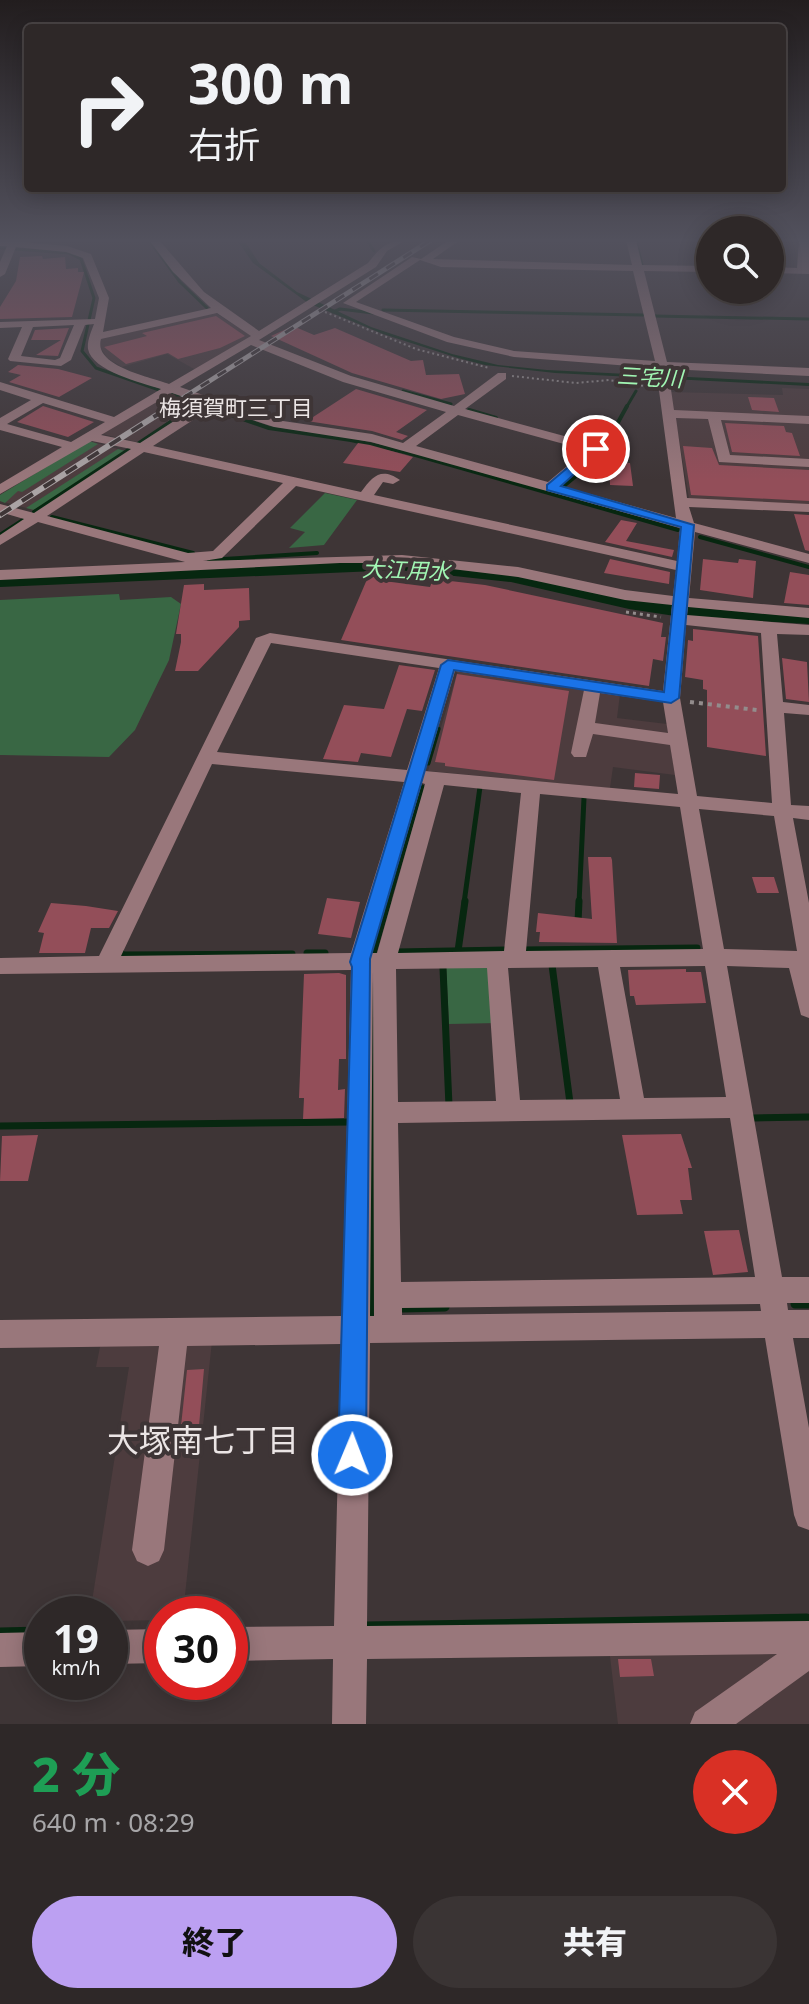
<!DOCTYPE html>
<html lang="ja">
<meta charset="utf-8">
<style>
:root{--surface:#2e2828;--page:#3a3434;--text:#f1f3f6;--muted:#a7a6a8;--line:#494445;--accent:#bca0f2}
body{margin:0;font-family:"Noto Sans","Noto Sans JP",sans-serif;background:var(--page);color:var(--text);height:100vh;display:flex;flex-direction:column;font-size:30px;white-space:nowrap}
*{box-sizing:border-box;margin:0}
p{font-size:26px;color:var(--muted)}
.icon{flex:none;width:44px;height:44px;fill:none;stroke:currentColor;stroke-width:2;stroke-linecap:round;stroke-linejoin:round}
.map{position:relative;height:1724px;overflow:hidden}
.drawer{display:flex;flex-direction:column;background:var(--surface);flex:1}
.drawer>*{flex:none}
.banner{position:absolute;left:24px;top:24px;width:762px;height:168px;border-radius:8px;box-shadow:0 4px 20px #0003,0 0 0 2px var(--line);background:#2e2828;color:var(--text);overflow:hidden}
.controls{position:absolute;left:696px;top:216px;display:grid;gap:16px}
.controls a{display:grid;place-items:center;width:88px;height:88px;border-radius:50%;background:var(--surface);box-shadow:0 4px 20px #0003,0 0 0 2px var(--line);font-size:40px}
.speed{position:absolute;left:24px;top:1596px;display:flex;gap:16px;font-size:40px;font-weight:700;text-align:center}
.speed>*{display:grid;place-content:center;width:104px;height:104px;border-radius:50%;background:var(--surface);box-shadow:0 4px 20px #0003,0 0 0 2px var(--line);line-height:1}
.speed small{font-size:20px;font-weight:400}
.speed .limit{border:12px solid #d22;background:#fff;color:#111}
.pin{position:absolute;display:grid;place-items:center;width:68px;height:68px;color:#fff;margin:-34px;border:4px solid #fff;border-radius:50%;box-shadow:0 2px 8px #0007}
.me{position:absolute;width:88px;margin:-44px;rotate:1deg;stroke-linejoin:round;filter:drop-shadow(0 0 6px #0008)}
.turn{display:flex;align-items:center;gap:28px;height:168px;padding:0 32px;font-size:36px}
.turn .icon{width:104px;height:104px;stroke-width:2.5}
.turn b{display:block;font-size:56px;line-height:68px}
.round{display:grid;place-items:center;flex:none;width:84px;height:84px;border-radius:42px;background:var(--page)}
.overview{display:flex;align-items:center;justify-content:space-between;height:136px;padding:0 32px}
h1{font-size:48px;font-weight:800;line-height:60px;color:#1e9e55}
.primary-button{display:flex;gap:16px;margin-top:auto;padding:16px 32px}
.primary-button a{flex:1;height:92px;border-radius:48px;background:var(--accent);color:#111;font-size:32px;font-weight:800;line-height:92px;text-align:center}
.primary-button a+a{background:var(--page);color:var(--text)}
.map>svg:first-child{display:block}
</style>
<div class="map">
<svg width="809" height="1724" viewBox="0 0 809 1724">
<rect width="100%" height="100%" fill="#3e3536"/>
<path fill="#4d3c3e" d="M214,312L252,336L196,370L167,354L122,367L107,358L99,345L101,339Z
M782,388L809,389V505L689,499L671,392L783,395Z
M153,402L182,407L186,410L137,442L102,434Z
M89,441L125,451L34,510L0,501V495Z
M458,670L620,694L617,718L667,724L675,775L613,767L610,788L428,771Z
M212,1341L183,1614H162V1620L110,1621V1614H90L129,1367H96L101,1342Z
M809,1645V1724H618L609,1648Z"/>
<path fill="#396744" d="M89,441L98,444L22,492L18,491L5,503L0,501V495Z
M118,449L125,451L34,510L26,508Z
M325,493L357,500L324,545L289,548L305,532L290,528Z
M119,594L120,600L171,597L181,604L169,660L135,730L109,757L0,755V600Z
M446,966H488L498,1023L449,1024Z"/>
<path fill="#072710" d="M237,240H244L259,263L297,292L371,327L452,354L498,365L547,370L809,383V386L555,373L485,365L458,358L383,334L308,303L253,263Z
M359,560L438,563L713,609L809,617V624L675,616L629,609L511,582L399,570L0,587V577Z"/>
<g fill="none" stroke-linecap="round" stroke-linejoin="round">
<path stroke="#072710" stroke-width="3" d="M149,240L180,282L207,308
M367,240L374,251
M636,240L642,265
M0,248L69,253L81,259L94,298L82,351L96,368L211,408
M383,310L643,315
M333,312L340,309L373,313
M654,316L809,319
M403,391L451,404
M626,408L636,391"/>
<path stroke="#072710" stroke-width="4" d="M205,406L269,428L351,440L405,452L678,530
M469,410L496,418
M138,444L187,411
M565,485L599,457L627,406
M34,512L130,449
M52,517L193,553
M0,535L23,520
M700,537L809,567
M209,560L317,553"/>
<path stroke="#072710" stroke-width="5" d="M428,763L438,729
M388,903L422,787
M464,903L480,787
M579,903L584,798"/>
<path stroke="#072710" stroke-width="7" d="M578,922L579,901
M120,950L122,955L292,954
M524,950L697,948
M458,951L465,901
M397,952L506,950
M307,953H325
M373,953L388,901
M552,965L570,1103
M443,968L449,1106
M753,1118L809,1117
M0,1126L352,1122
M372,1262L373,986"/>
<path stroke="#072710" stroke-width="9" d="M795,1304H809
M403,1308L445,1307
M372,1314V1260
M366,1626L807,1618
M0,1632L42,1631"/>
</g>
<path fill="#934e59" d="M42,256L43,259L65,257L66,269L78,268V272H84L72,317L0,319V307L16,281L20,257Z
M216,316L245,336L220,348L178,359L168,353L126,364L104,347L147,336L142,333Z
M293,326L314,335L335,328L411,361L423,360L426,375L459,374L465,394L441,399L352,373L271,336Z
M69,328L58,356L36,355L61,340H31L35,330Z
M18,365L58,369L92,378L59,397L9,382L21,375L8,372Z
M356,389L427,410L396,432L408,436L402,440L372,431L307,421Z
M748,397L774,398L779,412L752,410Z
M43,406L94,422L68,437L17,422Z
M725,423L784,426L786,432L792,433L800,456L732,452Z
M358,443L370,445L413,457L400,472L343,463Z
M683,446L712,448L719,465L809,470V501L691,495Z
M609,462L630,463L633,486L610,485Z
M794,514L809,515V551L805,550Z
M621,520L637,523L626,541L674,550L672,557L605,542Z
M610,559L670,572L669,584L604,573Z
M703,559L738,563L739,559L756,561L753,598L700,590Z
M790,572L809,575V605L784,603Z
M386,576L384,581L430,587L433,579L485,585L663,623L661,637H666L663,661L653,659L649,686L341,640L368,577Z
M204,584V590L249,588L250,620L239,621V627L198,671H175L181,642V634H176L184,585Z
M693,629L758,636L766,756L707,747V690L703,689V680L685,677L688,640L693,641Z
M782,658L807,662L809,702L786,699Z
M399,665L435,670L422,711L407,709L391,757L361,753L358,762L323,759L344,705L384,709Z
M457,674L569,691L554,780L445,766V763L435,762Z
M635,773L660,775L659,789L634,787Z
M588,857H611L612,860L617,943L539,942L540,932H536L538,913L592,919Z
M752,877H774L779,893H757Z
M327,898L360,902L351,938L318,934Z
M51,903L86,906L118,911L109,928H91L85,953H39L44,933L38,932Z
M686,969V972H701L706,1003L636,1005L634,996H630L628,970Z
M339,973L346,975V1059H339L338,1090L345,1089L344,1118L303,1119L304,1098H299L304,974Z
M681,1134L692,1168H688L692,1200H680L683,1214L637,1215L622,1135Z
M38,1135L28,1181H0L2,1136Z
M739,1230L748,1272L713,1275L704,1231Z
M204,1369L199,1426H181L187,1370Z
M618,1659H651L654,1676L620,1677Z"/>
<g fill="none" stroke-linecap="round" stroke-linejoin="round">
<path stroke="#938c8c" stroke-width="2" stroke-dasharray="2 3" stroke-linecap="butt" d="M325,312L416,349L489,368
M512,376L576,383L609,380L650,387"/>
<path stroke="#938c8c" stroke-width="3" stroke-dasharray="3 4" stroke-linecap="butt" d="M626,612L661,617"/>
<path stroke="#938c8c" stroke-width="4" stroke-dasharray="4 5" stroke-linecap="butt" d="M690,702L757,710"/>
<path fill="#99777b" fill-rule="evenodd" d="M0,240L67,246L91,254L109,298L103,332L211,308L173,272L149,240H159L204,292L259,331L368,263C379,249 387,240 406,240L387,251L376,267L259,340L351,376L454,406L498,373H506V379L465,409L601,446V452L561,486L676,518L656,368L514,357L447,342L343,303L412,257L421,259L449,240H460L433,259L632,265L626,240H636L642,265L710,266V272L644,271L667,362L809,368V376L668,369L674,410L809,416V424L721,420L730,455L809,459V467L719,462L708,419L676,418L687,498L809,504V512L689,507L694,523L809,554V563L695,532L689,598L809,608V618L688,607L687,615L809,625V635L777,634L783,702L809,705V715L784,713L791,805L809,806V820L793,818L809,903V1018L801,1015L789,968L727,966L782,1277H809V1303H787L788,1310H809V1338H793L809,1428V1530L798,1526L794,1515L765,1338L370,1343L367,1626L809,1621V1671L736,1724H690L695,1712L777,1654L367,1659L366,1724H332L333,1659L230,1661V1627L334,1626L341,1344L187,1346L164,1550L159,1561L148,1566L137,1561L132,1550L159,1346L0,1348V1320L342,1316L351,970L0,974V958L99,956L256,638L270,633L663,691L672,605L625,600L518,577L402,563H340L0,580V570L185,562L38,522L0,545V535L24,519L0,512V504L34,513L131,449L92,441L0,494V484L62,447L0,430V418L31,400L0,390V382L114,417L161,389C142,383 92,371 88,349C87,341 91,332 94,324L85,325L71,360L61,366L10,361L8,359L22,327L0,328V322L95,319L99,298L83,258L66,252L16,247L5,274L0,277V262L7,246H0ZM420,260L441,267L633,271L655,361L514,351L454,337L356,302ZM217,313L251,336L169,384C150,377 93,366 101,339ZM74,325L60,358L55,360L21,356L33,327ZM251,345L343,382L446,412L403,443L372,434L276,420L180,387ZM172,393L202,403L140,443L101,435ZM43,403L105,422L71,442L7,424ZM213,407L274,427L371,442L680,528L677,561L374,495L383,482L393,484L400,480C381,467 373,476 361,492L153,446ZM458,415L586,450L548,482L416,446ZM144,452L283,483L213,551L188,553L47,516ZM296,486L676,570L673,596L625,590L518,567L402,555L203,561L222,558ZM686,625L761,633L772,803L697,796L680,698ZM271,643L439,668L407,770L217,752ZM455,671L584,690L571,753L574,757H586L593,734L670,745L678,794L425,771ZM600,693L663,702L668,733L595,723ZM212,764L404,782L351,953L121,956ZM422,783L425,784L377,953H372ZM444,785L521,793L504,951L398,953ZM540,794L680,807L703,949L526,951ZM699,809L774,816L797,951L724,949ZM705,966L726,1097L644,1098L620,967ZM598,967L620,1099L520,1100L508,968ZM487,968L496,1101L398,1102L396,969ZM373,970L374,1316H370ZM730,1118L755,1277L401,1282L398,1123ZM760,1304L761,1311L402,1315V1308Z
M799,240H809V274L770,273V267L797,268Z
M162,1629V1663L110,1664V1630Z
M42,1632V1666L0,1667V1633Z"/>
<g stroke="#aba4a5" stroke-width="5">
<path id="rail-far1" d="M167,408L431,240"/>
</g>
<g stroke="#aba4a5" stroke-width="6">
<path id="rail" d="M0,515L171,406"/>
</g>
<use href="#rail-far1" stroke="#3e3536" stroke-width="3" stroke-dasharray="10" stroke-linecap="butt"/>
<use href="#rail" stroke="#3e3536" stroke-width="4" stroke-dasharray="13" stroke-linecap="butt"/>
</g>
<linearGradient id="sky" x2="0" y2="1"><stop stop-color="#221d1e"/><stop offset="0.5" stop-color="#52515d"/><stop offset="1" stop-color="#52515d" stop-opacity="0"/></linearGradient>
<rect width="809" height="481" fill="url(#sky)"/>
<path fill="#1a73e8" stroke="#114b97" stroke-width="2" d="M592,447L602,449L561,486L694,525L679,698L671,703L454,670L370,959L366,1455L362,1465L352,1469L342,1465L338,1455L352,967L350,962L441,665L448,660L664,692L681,527L547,490V485Z"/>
<g text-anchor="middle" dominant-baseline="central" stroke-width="8" stroke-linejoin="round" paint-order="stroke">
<g font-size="22" font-style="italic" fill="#a1f6b3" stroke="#3e3536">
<text transform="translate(650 376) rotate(3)">三宅川</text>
<text transform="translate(406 569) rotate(2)">大江用水</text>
</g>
<g font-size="22" fill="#ebe5e5" stroke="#3e3536">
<text x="236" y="407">梅須賀町三丁目</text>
</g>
<g font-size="32" fill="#ebe5e5" stroke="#3e3536">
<text x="203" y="1439">大塚南七丁目</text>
</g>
</g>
</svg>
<div class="controls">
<a><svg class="icon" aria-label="search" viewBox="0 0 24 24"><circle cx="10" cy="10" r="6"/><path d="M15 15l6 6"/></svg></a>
</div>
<div class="speed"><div>19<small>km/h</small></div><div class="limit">30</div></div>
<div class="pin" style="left:596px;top:449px;background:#d93025"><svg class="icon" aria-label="arrive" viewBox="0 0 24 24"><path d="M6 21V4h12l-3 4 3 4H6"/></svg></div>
<svg class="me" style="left:352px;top:1455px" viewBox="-20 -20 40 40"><circle r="17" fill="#1a73e8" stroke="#fff" stroke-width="3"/><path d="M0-11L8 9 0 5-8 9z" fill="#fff"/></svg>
<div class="banner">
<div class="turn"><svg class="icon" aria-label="right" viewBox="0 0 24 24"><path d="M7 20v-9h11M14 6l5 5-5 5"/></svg><div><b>300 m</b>右折</div></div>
</div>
</div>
<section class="drawer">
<div class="overview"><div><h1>2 分</h1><p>640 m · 08:29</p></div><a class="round" style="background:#d93025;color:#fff"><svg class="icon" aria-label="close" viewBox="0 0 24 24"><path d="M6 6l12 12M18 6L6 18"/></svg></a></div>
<div class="primary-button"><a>終了</a><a>共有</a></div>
</section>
